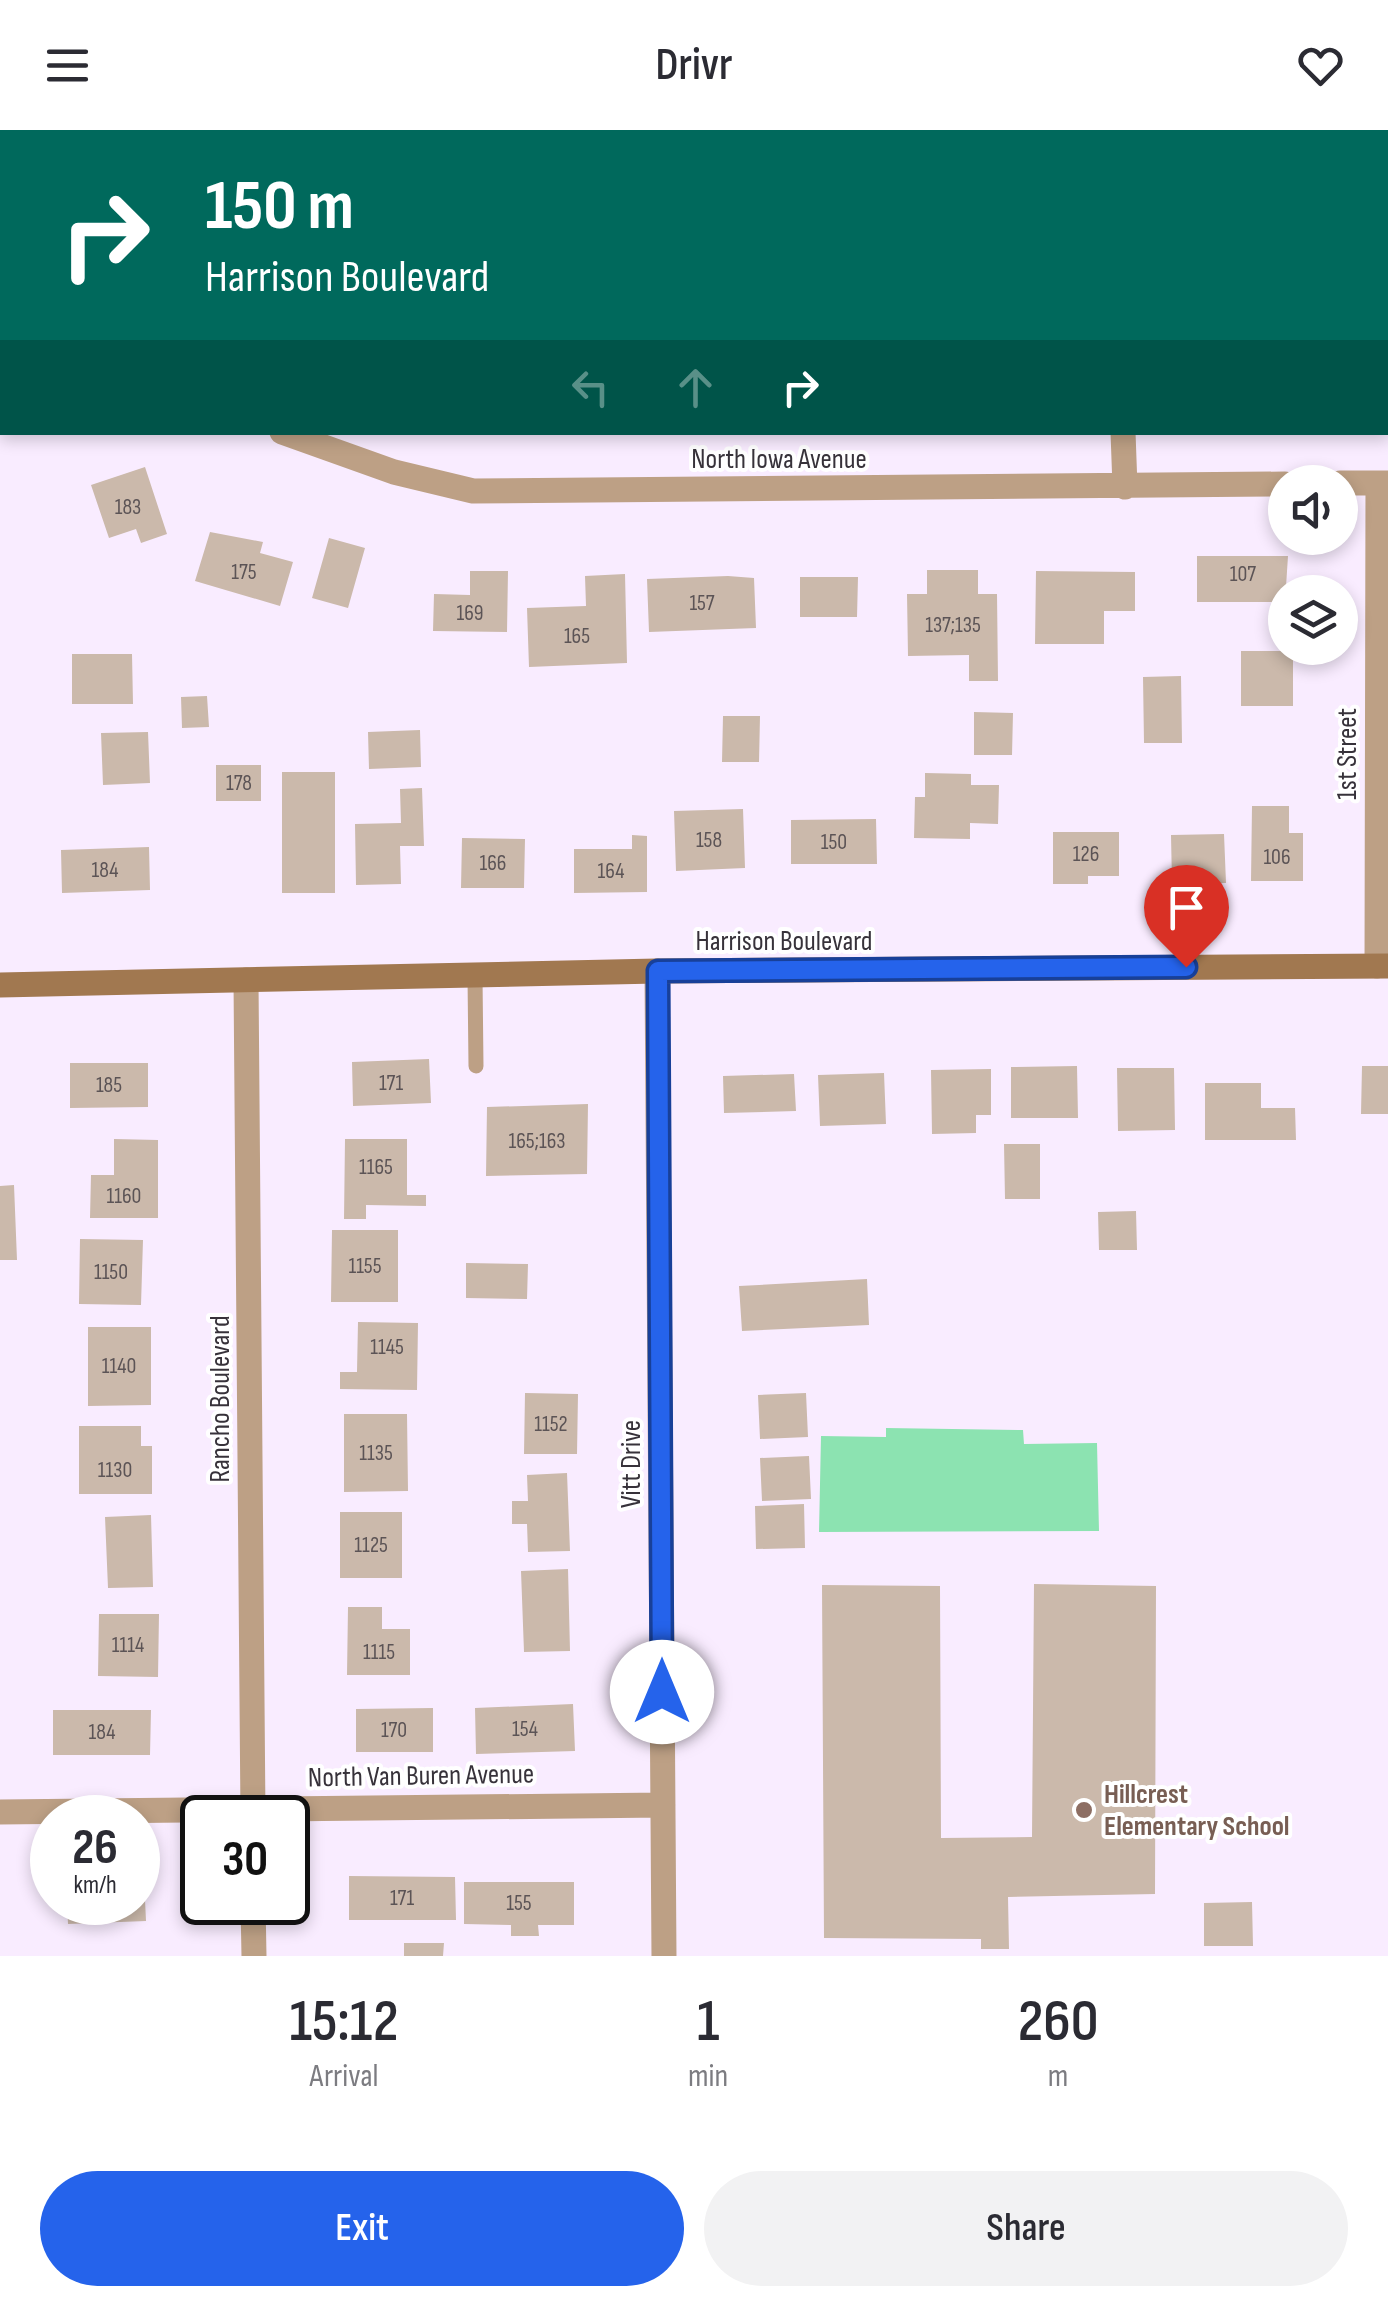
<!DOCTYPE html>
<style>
:root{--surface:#fff;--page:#f2f2f3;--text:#2b2b33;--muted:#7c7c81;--accent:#2563eb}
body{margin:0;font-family:"Sofia Sans Condensed",sans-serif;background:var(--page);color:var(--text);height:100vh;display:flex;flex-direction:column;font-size:38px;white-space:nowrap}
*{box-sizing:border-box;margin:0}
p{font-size:32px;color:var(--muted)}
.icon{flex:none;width:55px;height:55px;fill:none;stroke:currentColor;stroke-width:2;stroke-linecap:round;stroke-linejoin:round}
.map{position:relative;height:1826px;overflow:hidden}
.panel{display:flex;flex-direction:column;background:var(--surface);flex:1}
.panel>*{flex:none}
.hud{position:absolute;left:0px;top:0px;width:1390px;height:305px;box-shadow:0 5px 15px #0003;background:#00695c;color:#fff;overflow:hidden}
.buttons{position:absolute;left:1268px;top:335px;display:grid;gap:20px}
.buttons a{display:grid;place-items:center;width:90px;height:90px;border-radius:50%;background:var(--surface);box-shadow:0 5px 15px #0003;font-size:50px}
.speed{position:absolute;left:30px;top:1665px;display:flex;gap:20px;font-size:50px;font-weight:700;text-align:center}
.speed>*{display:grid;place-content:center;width:130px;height:130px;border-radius:50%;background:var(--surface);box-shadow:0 5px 15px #0003;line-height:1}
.speed small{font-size:25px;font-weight:400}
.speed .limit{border:5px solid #111;border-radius:15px;background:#fff;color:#111}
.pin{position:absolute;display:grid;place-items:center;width:85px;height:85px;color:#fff;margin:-102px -42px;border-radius:50% 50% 50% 0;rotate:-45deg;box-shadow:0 0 10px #0007}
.pin .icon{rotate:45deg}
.me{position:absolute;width:110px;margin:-55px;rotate:0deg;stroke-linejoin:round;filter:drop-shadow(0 0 8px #0008)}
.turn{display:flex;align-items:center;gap:35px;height:210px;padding:0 40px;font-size:45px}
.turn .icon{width:130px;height:130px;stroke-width:2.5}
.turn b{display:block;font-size:70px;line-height:85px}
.lanes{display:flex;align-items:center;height:95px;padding:0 40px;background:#0003;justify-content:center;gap:50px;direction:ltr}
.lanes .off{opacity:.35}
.eta{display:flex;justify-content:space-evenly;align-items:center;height:170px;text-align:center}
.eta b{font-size:60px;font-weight:600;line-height:70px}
.cta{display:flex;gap:20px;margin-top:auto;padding:20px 40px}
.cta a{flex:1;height:115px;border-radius:60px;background:var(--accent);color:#fff;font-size:40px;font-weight:600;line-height:115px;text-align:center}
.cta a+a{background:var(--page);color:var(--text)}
header{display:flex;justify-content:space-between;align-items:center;height:130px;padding:0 40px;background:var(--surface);font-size:45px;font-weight:600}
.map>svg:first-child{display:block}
</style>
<header><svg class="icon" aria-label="menu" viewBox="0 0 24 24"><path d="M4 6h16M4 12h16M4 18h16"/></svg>Drivr<svg class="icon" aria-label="heart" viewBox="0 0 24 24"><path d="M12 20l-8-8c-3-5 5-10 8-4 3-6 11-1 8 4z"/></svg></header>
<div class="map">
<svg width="1388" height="1826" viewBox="0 0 1388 1826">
<rect width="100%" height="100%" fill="#f9ecff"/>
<path fill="#8ce3b1" d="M886,1298L1023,1300L1024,1314L1097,1313L1099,1401L819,1402L821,1306L886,1307Z"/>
<path fill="#cbb9ab" d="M145,337L167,404L141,413L136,399L109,408L91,355Z
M210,402L263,412L260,423L293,432L280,476L195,451Z
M329,408L365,418L348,478L312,468Z
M1197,426H1288L1285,472H1197Z
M927,440H978V464H997L998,551H969V525L908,526L907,464H927Z
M470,441H508L507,502L433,501L434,464L470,465Z
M1036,441L1135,442V481H1104V514H1035Z
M625,444L627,533L529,537L527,478L586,476L585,446Z
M728,446L754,448L756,498L649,502L647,449Z
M800,447H858L857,487H800Z
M1241,521H1293V576H1241Z
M72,524H132L133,574H72Z
M1181,546L1182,613H1144L1143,547Z
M207,566L209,597L182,598L181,567Z
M974,582L1013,583L1012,625H974Z
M723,586H760L759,632H722Z
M420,600L421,637L369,639L368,602Z
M148,602L150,653L103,655L101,603Z
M216,635H261V671H216Z
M282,642H335V763H282Z
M925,643L971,644V655H999L998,694L970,693V709L914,708L915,667H925Z
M422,658L424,716H400L401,754L356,755L355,694L401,693L400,659Z
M1252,676H1289V703H1303V751H1251Z
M743,679L745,738L676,741L674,681Z
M876,689L877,734H791V690Z
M1053,702H1119V746H1088V754H1053Z
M1224,704L1226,753L1172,754L1171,705Z
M632,705L647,706V762L574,763V719H632Z
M462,708L525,709L524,758H461Z
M149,717L150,760L62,763L61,720Z
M429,929L431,973L353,976L352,932Z
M70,933H148V977L70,978Z
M1077,936L1078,988H1011V937Z
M1362,936H1388V984H1361Z
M1117,938H1174L1175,1000L1118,1001Z
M991,939V985H976V1003L932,1004L931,940Z
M884,943L886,994L820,996L818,945Z
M794,944L796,981L724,983L723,946Z
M1205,953H1261V978H1295L1296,1010H1205Z
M588,974L587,1044L486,1046L487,977Z
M114,1009L158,1010V1088H90L91,1045H114Z
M345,1009H407V1065H426V1076L366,1075V1089H344Z
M1004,1014H1040V1069H1005Z
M14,1055L17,1130H0V1056Z
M1136,1081L1137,1120H1099L1098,1082Z
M332,1100H398V1172H331Z
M80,1109L143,1110L141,1175L79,1174Z
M466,1133L528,1134L527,1169L466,1168Z
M867,1149L869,1195L742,1201L739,1156Z
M358,1192L418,1193L417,1260L340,1259V1242H357Z
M88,1197H151V1275L88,1276Z
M525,1263L578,1264L577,1324H524Z
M806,1263L808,1307L760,1309L758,1265Z
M344,1284H407L408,1361L344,1362Z
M79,1296H141V1316H152V1364H79Z
M809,1326L811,1369L762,1371L760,1328Z
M567,1343L570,1421L528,1422L527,1394H512V1371H528L527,1345Z
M804,1374L805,1418L756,1419L755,1376Z
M340,1382H402V1448H340Z
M151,1385L153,1457L108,1458L105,1387Z
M568,1439L570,1521L524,1522L521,1441Z
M1034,1454L1156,1456L1155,1764L1008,1767L1009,1819H981V1809L824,1808L822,1455L940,1456L941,1708L1032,1707Z
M348,1477H382V1499H410V1545H347Z
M99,1484H159L158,1547L98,1546Z
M573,1574L575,1621L476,1624L475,1578Z
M433,1578V1622H356V1579Z
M53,1580H151L150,1625H53Z
M349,1746L455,1747L456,1790H349Z
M138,1748H144L146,1791L68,1794L67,1772H138Z
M464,1752H574V1795H538L539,1806H511V1795L464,1794Z
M1252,1772L1253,1816H1204V1773Z
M404,1813H444L443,1826H404Z"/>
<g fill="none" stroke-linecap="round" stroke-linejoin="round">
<path stroke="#bda085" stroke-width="15" d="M475,847L476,936"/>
<path stroke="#bda085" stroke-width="25" d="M1112,0V2
M276,2L277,0
M282,302L394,342L473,361L1285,354
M1123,302L1125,357
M1340,353H1388
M1377,836L1378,353
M657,841L664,1826
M246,850L253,1688
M0,1682L663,1675
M253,1772L254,1826"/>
<path stroke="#a17850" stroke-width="25" d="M0,855L657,841L1388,836"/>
</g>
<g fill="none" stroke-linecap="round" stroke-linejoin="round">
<g stroke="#184099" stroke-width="25">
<path id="route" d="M662,1562L658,841L1186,837"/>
</g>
<use href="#route" stroke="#2563eb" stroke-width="18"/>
</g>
<circle fill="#8d6e63" stroke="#fff" stroke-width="4" cx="1084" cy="1680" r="10"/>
<g text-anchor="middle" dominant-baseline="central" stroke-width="8" stroke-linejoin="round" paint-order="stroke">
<g font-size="22" fill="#5c5456">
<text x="128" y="377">183</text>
<text x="244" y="442">175</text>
<text x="1243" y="444">107</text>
<text x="702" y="473">157</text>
<text x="470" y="483">169</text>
<text x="953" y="495">137;135</text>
<text x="577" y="506">165</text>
<text x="239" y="653">178</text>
<text x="709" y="710">158</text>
<text x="834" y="712">150</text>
<text x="1086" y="724">126</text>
<text x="1277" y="727">106</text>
<text x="493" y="733">166</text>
<text x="105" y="740">184</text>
<text x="611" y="741">164</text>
<text x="391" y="953">171</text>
<text x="109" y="955">185</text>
<text x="537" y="1011">165;163</text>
<text x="376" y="1037">1165</text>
<text x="124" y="1066">1160</text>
<text x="365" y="1136">1155</text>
<text x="111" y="1142">1150</text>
<text x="387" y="1217">1145</text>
<text x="119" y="1236">1140</text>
<text x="551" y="1294">1152</text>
<text x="376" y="1323">1135</text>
<text x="115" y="1340">1130</text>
<text x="371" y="1415">1125</text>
<text x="128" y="1515">1114</text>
<text x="379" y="1522">1115</text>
<text x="525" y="1599">154</text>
<text x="394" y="1600">170</text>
<text x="102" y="1602">184</text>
<text x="402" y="1768">171</text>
<text x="519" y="1773">155</text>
</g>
<g font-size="28" fill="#37323a" stroke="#fff">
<text x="779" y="329">North Iowa Avenue</text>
<text transform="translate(1347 624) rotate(-90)">1st Street</text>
<text x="784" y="811">Harrison Boulevard</text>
<text transform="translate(220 1269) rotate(-90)">Rancho Boulevard</text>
<text transform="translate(631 1334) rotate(-90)">Vitt Drive</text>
<text transform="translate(421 1646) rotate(-1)">North Van Buren Avenue</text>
</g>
<g font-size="28" font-weight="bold" fill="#785e54" stroke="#fff" text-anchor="start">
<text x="1104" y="1664">Hillcrest<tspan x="1104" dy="32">Elementary School</tspan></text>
</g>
</g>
</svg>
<div class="buttons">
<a><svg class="icon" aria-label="sound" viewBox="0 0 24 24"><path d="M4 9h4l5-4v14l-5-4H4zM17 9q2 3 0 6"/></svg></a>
<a><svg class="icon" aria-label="layers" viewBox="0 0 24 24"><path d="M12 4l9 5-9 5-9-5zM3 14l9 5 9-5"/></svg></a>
</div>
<div class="speed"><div>26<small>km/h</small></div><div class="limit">30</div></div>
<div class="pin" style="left:1186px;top:837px;background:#d93025"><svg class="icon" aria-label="arrive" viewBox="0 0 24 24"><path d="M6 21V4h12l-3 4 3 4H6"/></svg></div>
<svg class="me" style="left:662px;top:1562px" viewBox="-20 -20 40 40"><circle r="19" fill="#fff"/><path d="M0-13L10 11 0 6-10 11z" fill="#2563eb"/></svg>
<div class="hud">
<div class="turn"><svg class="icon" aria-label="right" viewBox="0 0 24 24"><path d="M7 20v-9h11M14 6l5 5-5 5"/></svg><div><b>150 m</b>Harrison Boulevard</div></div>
<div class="lanes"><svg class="icon off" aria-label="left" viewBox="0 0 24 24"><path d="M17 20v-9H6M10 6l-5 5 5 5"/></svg><svg class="icon off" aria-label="ahead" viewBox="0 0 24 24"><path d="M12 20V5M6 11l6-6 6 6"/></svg><svg class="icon" aria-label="right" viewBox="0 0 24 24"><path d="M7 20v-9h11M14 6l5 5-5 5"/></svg></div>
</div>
</div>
<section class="panel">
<div class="eta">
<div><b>15:12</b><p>Arrival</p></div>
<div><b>1</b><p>min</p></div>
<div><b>260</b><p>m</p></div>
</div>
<div class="cta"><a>Exit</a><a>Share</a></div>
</section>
